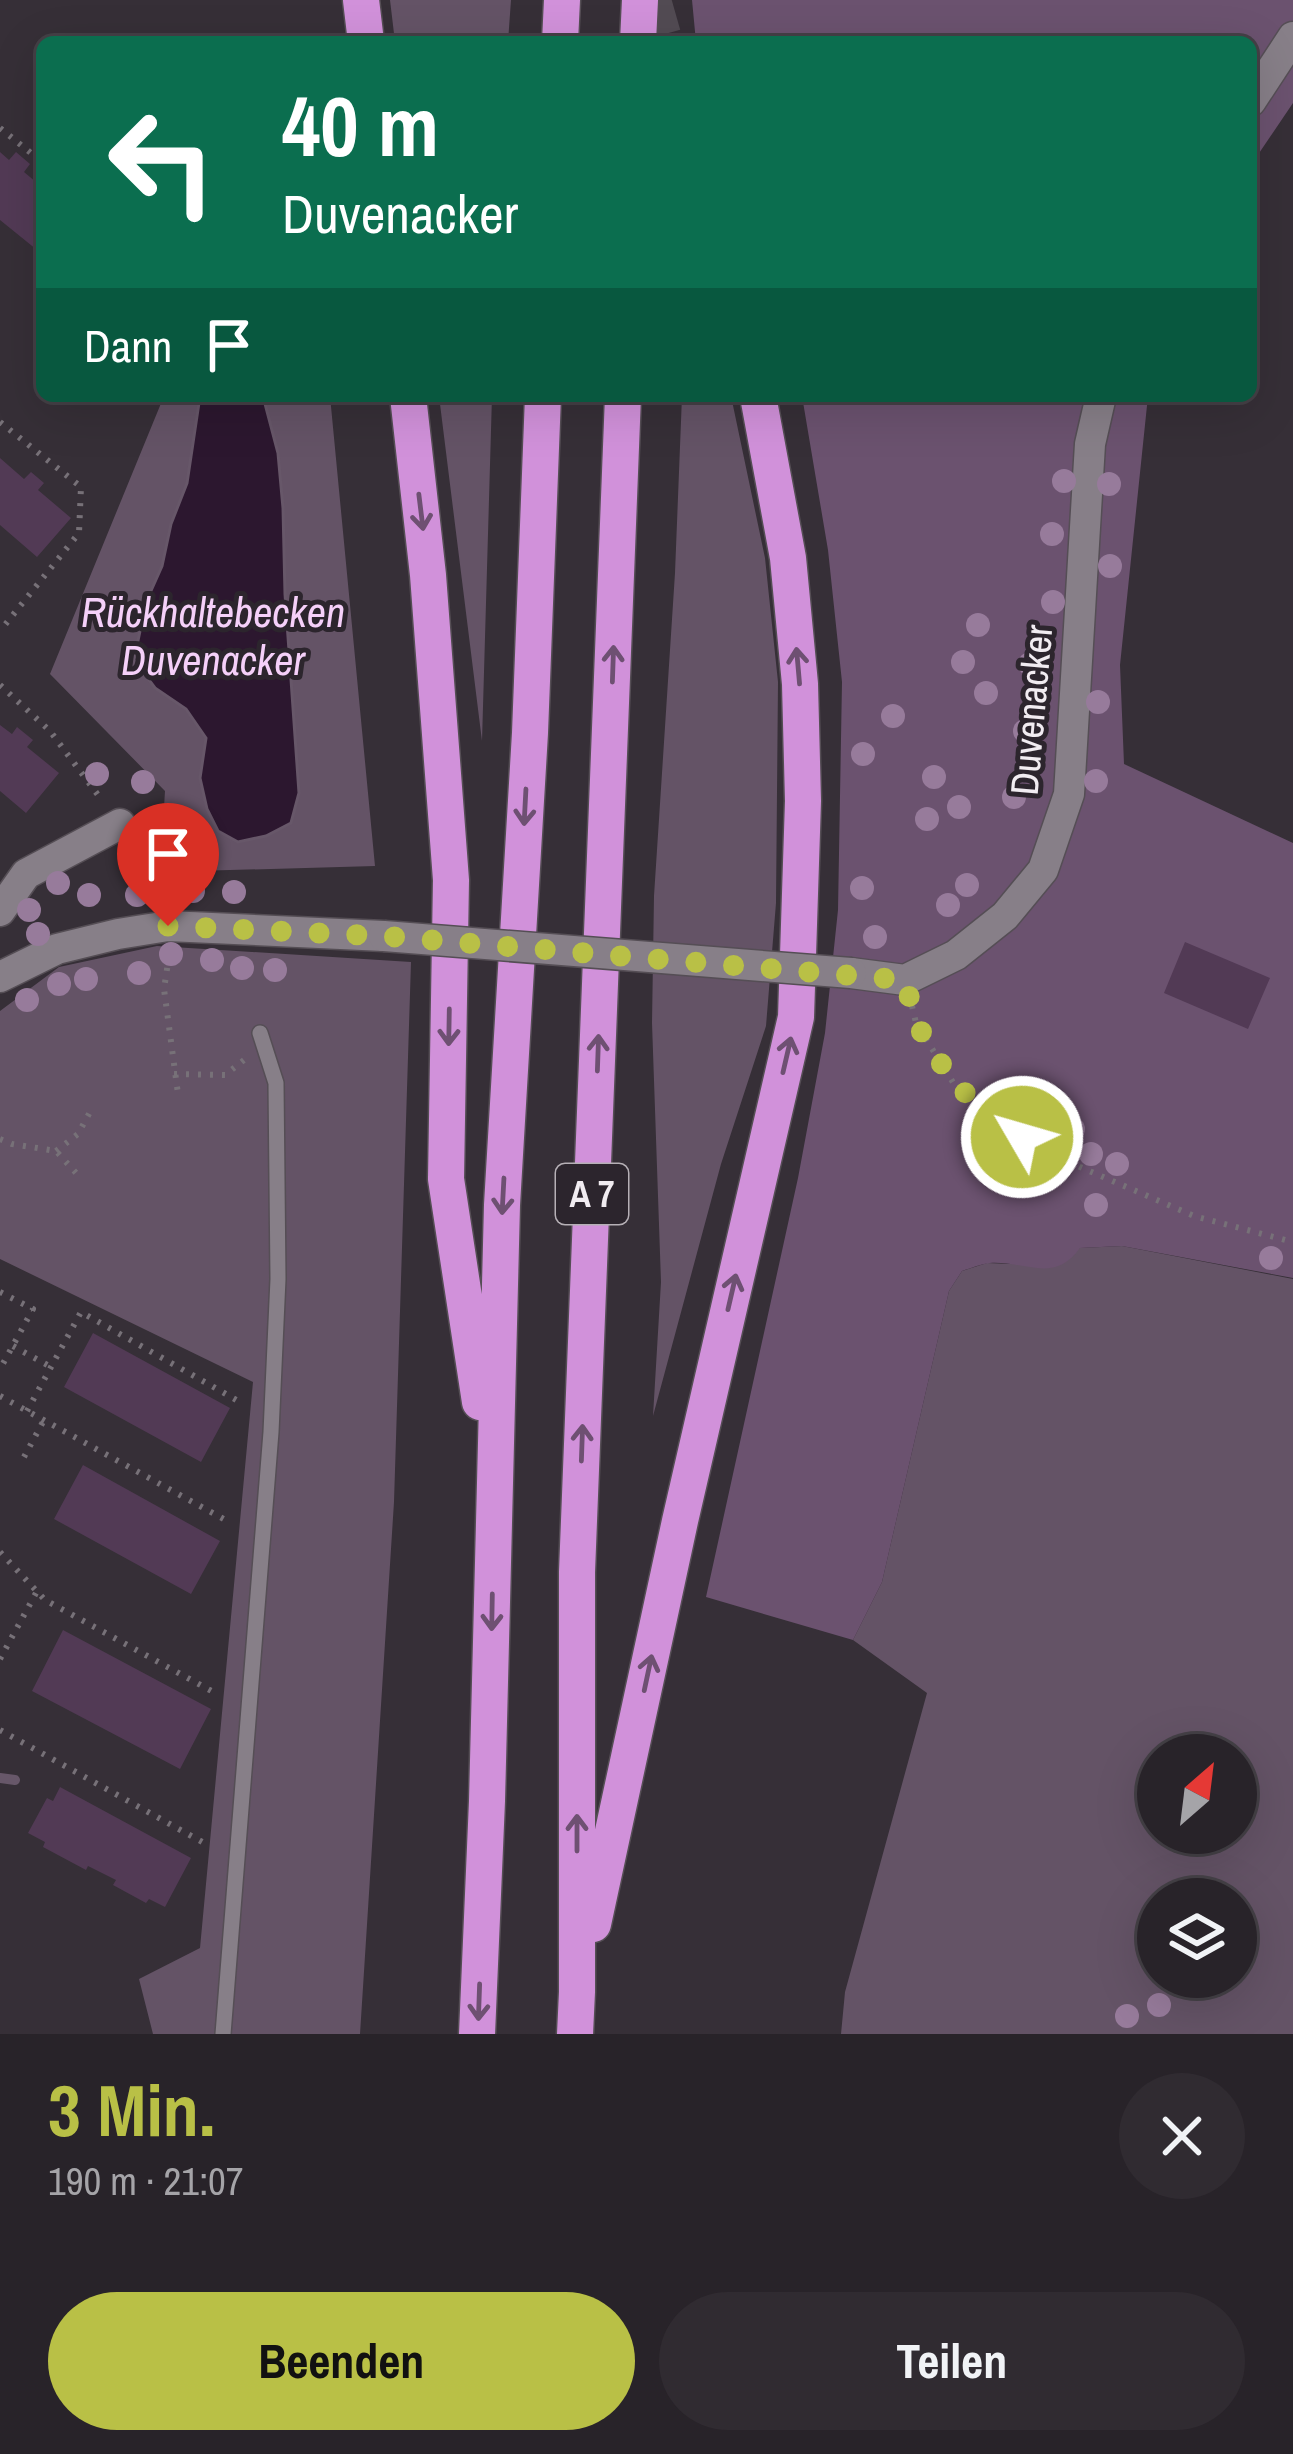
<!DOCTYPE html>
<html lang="de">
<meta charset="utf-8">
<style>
:root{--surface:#282329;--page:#302b31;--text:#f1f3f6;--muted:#a5a4a8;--line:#444046;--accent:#b9c046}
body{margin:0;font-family:"Archivo Narrow",sans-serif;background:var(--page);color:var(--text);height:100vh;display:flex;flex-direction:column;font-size:45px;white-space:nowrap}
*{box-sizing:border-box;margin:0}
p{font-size:39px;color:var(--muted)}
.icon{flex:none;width:66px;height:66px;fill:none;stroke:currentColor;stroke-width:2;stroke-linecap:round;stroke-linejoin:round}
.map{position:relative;height:2034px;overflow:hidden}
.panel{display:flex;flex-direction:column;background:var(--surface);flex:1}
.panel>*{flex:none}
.hud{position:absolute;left:36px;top:36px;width:1221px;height:366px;border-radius:18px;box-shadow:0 12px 48px #0002,0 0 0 3px var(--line);background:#0b6e4f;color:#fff;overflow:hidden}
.needle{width:78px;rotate:28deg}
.buttons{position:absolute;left:1137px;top:1734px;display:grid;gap:24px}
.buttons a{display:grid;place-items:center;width:120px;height:120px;border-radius:50%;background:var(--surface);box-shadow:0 12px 48px #0002,0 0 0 3px var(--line);font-size:60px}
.pin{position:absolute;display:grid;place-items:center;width:102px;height:102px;color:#fff;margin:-123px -51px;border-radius:50% 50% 50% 0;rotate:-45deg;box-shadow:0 0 12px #0007}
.pin .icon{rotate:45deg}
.me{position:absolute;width:132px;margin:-66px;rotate:308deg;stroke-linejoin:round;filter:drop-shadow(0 0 9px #0008)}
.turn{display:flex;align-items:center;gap:42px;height:252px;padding:0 48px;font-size:54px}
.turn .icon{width:156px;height:156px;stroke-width:2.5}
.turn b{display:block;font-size:84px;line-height:102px}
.then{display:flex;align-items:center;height:114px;padding:0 48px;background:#0003;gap:24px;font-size:45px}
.round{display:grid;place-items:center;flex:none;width:126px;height:126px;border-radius:63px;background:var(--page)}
.head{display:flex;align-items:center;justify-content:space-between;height:204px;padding:0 48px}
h1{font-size:72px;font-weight:700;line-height:90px;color:var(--accent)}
.cta{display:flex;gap:24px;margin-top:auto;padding:24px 48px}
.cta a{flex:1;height:138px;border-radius:72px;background:var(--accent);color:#111;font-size:48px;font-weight:700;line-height:138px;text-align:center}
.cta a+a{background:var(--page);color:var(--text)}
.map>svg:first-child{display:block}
</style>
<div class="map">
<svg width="1293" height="2034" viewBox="0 0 1293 2034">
<rect width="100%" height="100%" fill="#362f37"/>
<path fill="#645366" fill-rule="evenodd" d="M390,0H511L508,42H395Z
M164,396H200L187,483L171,524L162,566L146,602L155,688L185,709L206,739L200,778L299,792L285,594L283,508L278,453L263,396H330L375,866L160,872L165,791L50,674Z
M439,396H492L482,741Z
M682,396H731L765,558L778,682L776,903L766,1026L721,1164L653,1416L661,1282L652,1023L654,896L675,573Z
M157,946L411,962L394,1502L360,2034H153L139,1979L200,1948L253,1382L0,1259V1011L59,967Z
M1122,1246L1293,1279V2034H841L845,1992L927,1693L853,1640L882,1582L949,1291L962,1271L987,1263L1011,1264L1080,1248ZM1158,1755H1236V1833H1158ZM1158,1899H1236V1977H1158Z"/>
<path fill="#6b526f" d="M692,0H1293V103L1251,165V42H696Z
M802,396H1148L1120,665L1124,764L1293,843V1278L1122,1246L1080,1248C1054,1284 1027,1261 990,1263C981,1264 971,1268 962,1271L949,1291L882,1582L853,1640L706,1597L798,1178L825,1033L838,910L842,682L828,550Z"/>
<path fill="#2c172f" stroke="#675769" stroke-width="3" d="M200,396H263L278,453L283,508L285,594L299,793L291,823L266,836L238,842L218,831L207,809L200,778L206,738L186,709L155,688L134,660L146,602L162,566L171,524L187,483Z"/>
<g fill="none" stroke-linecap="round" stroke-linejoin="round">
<path stroke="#675769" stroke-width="10" d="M0,1778L15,1780"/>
</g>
<path fill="#523a55" d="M0,152L9,160L16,152L30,164L24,172L42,187V254L0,220Z
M0,458L24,479L31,472L44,483L38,490L71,518L37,557L0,525Z
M0,725L12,734L17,727L33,740L27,747L59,773L26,813L0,791Z
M1185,942L1270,978L1248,1029L1164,993Z
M93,1333L230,1408L201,1462L64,1387Z
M83,1465L220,1541L191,1594L54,1519Z
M63,1630L211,1709L180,1769L32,1691Z
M60,1787L191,1858L165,1907L149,1899L146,1903L113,1885L116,1880L88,1866L86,1870L43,1847L45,1842L28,1833L47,1798L53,1801Z"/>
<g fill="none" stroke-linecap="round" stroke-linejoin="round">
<path stroke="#524b53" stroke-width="36" stroke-dasharray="36 18" stroke-linecap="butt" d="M653,0L665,42"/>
<g stroke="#554e55" stroke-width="18">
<path id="lane" d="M223,2034L271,1432L278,1279L276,1083L260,1033"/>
</g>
<g stroke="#554e55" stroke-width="33">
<path id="street" d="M1251,101L1293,37
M0,911L26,874L120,824
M851,973L905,980L956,955L1005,916L1043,870L1069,794L1090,444L1101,396
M0,977L57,949L118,934L168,926L384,936"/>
</g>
<g stroke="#554e55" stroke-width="39">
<path id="highway" d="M361,0L366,42
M560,42L562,0
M638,42L640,0
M408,396L428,575L451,880L446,1179L480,1402
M593,1924L680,1521L796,1017L803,801L800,684L788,558L758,396
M477,2034L487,1801L502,1205L530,733L543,396
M575,2034L577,1992V1572L623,396"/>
</g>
<path stroke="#777178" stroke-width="6" stroke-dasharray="3 9" stroke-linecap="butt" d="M0,128L42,162
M0,422L81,487L79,533L0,631
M0,685L50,731L101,799
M134,850L159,897
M169,956L164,989L178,1094
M912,1006L916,1023L954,1084L1022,1137L1080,1167L1194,1216L1293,1242
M174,1074L225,1075L244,1060
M0,1139L12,1144L56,1151L77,1174
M56,1151L78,1134L90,1112
M0,1292L33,1309L0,1369
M13,1346L51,1367
M0,1396L229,1522
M27,1411L81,1312L240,1402
M24,1457L44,1420
M0,1552L45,1600L217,1694
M0,1659L36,1593
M0,1730L204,1843"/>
<use href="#lane" stroke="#877f88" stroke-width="15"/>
<use href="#street" stroke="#877f88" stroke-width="30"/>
<use href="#highway" stroke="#d191da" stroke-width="36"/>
<g stroke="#554e55" stroke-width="33" stroke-linecap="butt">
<path id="street-bridge" d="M384,936L851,973"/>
</g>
<use href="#street-bridge" stroke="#877f88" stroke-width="30"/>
</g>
<g fill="#977b9b">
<circle cx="1064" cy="481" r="12"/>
<circle cx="1109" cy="484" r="12"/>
<circle cx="1052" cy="534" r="12"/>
<circle cx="1110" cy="566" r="12"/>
<circle cx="1053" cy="602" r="12"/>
<circle cx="978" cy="625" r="12"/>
<circle cx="963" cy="662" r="12"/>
<circle cx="1030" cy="664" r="12"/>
<circle cx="986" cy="693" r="12"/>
<circle cx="1098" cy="702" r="12"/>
<circle cx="893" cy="716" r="12"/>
<circle cx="1025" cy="731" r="12"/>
<circle cx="863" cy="754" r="12"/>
<circle cx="97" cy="774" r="12"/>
<circle cx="934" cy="777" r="12"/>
<circle cx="1096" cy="781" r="12"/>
<circle cx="143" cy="782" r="12"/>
<circle cx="1014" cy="797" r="12"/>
<circle cx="959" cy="807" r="12"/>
<circle cx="927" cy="819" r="12"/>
<circle cx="58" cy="883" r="12"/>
<circle cx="967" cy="885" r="12"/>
<circle cx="862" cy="888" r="12"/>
<circle cx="193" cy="891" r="12"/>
<circle cx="234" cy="892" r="12"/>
<circle cx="89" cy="895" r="12"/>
<circle cx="137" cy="895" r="12"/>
<circle cx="171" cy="902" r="12"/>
<circle cx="948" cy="905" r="12"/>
<circle cx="29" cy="910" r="12"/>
<circle cx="38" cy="934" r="12"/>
<circle cx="875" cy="937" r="12"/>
<circle cx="171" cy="954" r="12"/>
<circle cx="212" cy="960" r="12"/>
<circle cx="242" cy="968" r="12"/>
<circle cx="275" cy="970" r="12"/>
<circle cx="139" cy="973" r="12"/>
<circle cx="86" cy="979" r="12"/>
<circle cx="59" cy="984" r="12"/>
<circle cx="27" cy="1000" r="12"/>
<circle cx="1073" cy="1129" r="12"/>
<circle cx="1091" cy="1154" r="12"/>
<circle cx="1117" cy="1164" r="12"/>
<circle cx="1027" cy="1170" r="12"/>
<circle cx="1096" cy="1205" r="12"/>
<circle cx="1271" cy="1258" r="12"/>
<circle cx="1159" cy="2005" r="12"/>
<circle cx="1127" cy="2016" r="12"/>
</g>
<defs><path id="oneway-shaft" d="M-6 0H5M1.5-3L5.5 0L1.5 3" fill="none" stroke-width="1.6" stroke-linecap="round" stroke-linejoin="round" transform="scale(3)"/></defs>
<g stroke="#6e5072">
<use href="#oneway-shaft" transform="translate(421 512) rotate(83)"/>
<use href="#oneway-shaft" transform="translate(613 664) rotate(-88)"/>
<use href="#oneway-shaft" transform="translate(798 666) rotate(-95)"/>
<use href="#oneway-shaft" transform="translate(525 807) rotate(93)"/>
<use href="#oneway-shaft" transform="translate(449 1027) rotate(91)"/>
<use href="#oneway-shaft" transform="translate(598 1053) rotate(-88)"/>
<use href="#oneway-shaft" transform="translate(787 1055) rotate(-77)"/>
<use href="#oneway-shaft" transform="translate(503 1196) rotate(93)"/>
<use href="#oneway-shaft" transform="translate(732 1292) rotate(-77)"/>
<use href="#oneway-shaft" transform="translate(582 1443) rotate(-88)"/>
<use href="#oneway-shaft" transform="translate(492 1612) rotate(91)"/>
<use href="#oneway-shaft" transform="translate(648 1673) rotate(-78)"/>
<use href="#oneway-shaft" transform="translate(577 1833) rotate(-90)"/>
<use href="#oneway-shaft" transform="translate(479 2002) rotate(92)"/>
</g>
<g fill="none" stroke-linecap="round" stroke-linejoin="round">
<path stroke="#b9c046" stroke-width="21" stroke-dasharray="0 37.8" d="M168,926L384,936L905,980L916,1023L954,1084L1022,1137"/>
</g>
<g text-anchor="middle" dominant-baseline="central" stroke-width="10" stroke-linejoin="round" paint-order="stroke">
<rect fill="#2c252d" stroke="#b6b0b6" stroke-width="3" x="556" y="1164" width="72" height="60" rx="9"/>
<g font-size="36" font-weight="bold" fill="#f1ecf1">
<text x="592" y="1194">A 7</text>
</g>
<g font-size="39" fill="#f1ecf1" stroke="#2c252d">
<text transform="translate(1031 710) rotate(-85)">Duvenacker</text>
</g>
<g font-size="42" font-style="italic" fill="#f5d0f9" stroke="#2c252d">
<text x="213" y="612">Rückhaltebecken<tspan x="213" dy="48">Duvenacker</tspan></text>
</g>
</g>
</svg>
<div class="buttons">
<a><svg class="needle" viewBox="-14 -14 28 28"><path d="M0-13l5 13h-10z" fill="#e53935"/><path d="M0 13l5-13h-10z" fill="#a5a4a8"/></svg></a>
<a><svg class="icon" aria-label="layers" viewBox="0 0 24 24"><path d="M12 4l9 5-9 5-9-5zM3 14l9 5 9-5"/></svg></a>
</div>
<div class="pin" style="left:168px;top:926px;background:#d93025"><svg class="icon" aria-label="arrive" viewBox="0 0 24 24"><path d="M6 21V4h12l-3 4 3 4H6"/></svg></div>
<svg class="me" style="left:1022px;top:1137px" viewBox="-20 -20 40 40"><circle r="17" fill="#b9c046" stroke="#fff" stroke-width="3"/><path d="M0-11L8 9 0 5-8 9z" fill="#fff"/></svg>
<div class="hud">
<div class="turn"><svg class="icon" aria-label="left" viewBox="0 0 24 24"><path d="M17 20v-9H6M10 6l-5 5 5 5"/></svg><div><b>40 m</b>Duvenacker</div></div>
<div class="then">Dann<svg class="icon" aria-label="arrive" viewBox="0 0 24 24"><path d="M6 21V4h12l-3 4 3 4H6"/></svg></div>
</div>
</div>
<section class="panel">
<div class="head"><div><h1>3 Min.</h1><p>190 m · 21:07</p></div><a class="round"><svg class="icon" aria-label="close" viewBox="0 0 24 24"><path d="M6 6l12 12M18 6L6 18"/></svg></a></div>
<div class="cta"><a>Beenden</a><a>Teilen</a></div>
</section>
